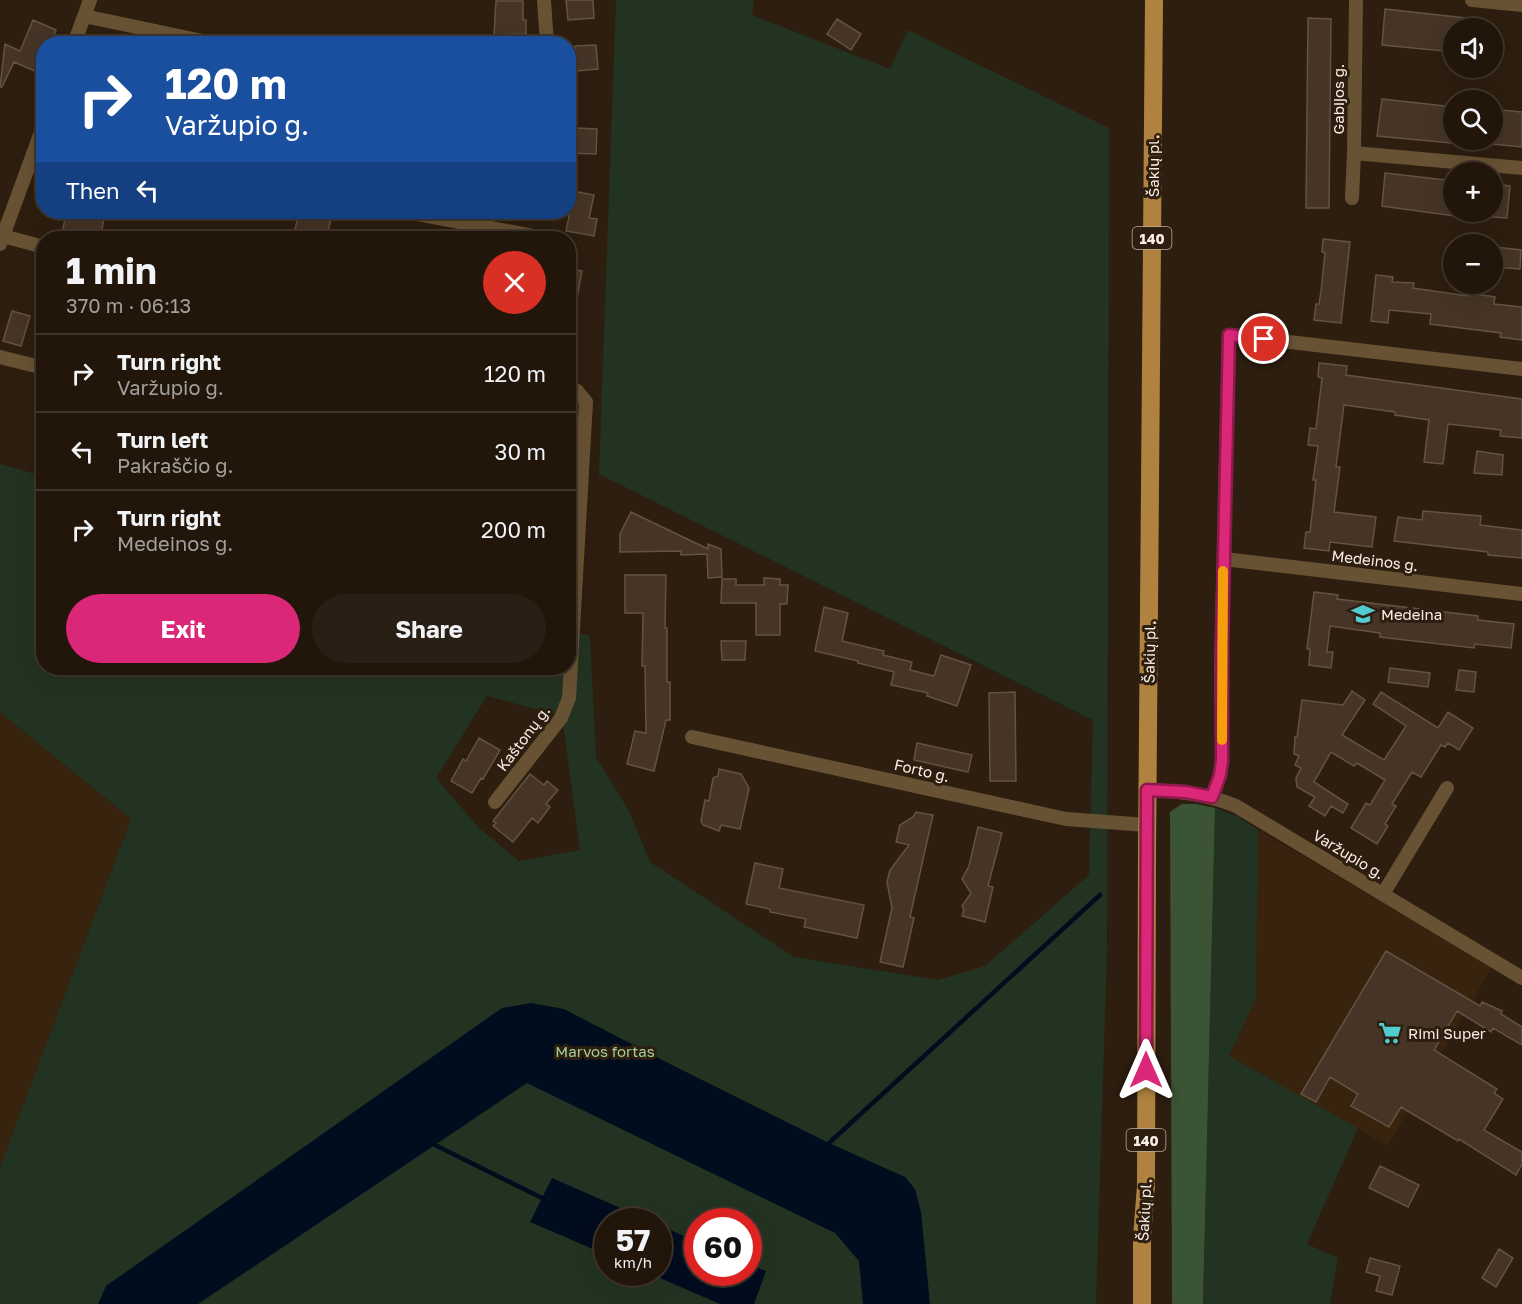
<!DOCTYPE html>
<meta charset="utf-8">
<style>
:root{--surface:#22160b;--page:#2a1f14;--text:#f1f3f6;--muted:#a29f9d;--line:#3f352c;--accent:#db2777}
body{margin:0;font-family:"Golos Text",sans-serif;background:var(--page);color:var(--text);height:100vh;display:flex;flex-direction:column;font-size:22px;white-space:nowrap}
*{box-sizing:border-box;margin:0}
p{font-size:20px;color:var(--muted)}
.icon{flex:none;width:33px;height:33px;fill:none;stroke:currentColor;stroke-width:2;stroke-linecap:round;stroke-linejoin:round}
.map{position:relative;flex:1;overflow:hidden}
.sheet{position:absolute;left:36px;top:231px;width:540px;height:444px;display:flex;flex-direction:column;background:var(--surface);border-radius:24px;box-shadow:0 6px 24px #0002,0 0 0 2px var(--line)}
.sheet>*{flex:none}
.top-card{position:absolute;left:36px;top:36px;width:540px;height:183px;border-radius:24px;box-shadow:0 6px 24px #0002,0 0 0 2px var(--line);background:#1a4fa0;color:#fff;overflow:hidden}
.fabs{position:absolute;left:1443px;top:18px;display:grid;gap:12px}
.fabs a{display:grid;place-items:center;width:60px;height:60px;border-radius:50%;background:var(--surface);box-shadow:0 6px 24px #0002,0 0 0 2px var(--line);font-size:30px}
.speed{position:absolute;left:594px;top:1208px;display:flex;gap:12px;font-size:30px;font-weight:700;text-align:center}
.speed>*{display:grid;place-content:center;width:78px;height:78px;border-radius:50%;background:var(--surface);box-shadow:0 6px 24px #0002,0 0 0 2px var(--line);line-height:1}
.speed small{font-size:15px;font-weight:400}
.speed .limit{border:9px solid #d22;background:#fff;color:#111}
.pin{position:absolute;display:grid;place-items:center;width:51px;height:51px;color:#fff;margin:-26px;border:3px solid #fff;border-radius:50%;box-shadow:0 2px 6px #0007}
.me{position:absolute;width:66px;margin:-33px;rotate:0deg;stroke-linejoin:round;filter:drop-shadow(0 0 4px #0008)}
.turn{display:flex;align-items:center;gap:21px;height:126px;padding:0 30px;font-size:27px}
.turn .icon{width:78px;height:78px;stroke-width:2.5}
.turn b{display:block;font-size:42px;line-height:51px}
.then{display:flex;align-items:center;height:57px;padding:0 30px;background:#0003;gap:12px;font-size:22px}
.round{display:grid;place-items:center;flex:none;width:63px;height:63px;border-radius:32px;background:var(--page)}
.headline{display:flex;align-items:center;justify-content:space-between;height:102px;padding:0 30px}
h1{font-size:36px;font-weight:700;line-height:45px}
.button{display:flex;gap:12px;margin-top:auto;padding:12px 30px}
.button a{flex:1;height:69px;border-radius:36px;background:var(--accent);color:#fff;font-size:24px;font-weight:700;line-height:69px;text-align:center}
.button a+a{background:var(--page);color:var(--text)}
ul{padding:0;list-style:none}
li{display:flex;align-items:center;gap:18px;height:78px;padding:0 30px;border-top:2px solid var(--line)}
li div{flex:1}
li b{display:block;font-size:22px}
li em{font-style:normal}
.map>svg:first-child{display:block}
</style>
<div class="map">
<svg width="1522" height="1304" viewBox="0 0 1522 1304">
<rect width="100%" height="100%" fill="#2d1e0f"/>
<path fill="#38230f" d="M0,712L131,819L0,1167Z
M1258,830L1492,967L1388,1146L1229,1056L1256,998Z"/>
<path fill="#233321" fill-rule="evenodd" d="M616,0H754L752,15L890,69L908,30L1109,128L1107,950L1096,1304H0V1167L131,819L0,712V464L43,476L44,668H568L569,630L590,636L596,757L629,811L650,862L794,957L938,980L985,966L1089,875L1093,720L599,474ZM487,696L562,716L580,850L519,861L478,827L436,778ZM608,1221H658V1272H608ZM698,1221H748V1272H698Z
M1215,808L1239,817L1258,830L1256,998L1229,1056L1358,1128L1307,1244L1338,1258L1330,1304H1203Z"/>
<path fill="#3a5435" d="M1182,804H1196L1215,808L1203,1304H1172L1170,812Z"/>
<path fill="#000d1f" d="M531,1003L564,1009L672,1065L829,1143L905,1177L915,1189L921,1212L930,1304H863L859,1261L835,1233L527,1083L198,1304H98L106,1286L502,1008Z
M552,1178L650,1221H608L607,1255L530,1222Z
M659,1225L697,1242L698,1272H748L749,1264L766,1271L754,1304H720L646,1272H658Z"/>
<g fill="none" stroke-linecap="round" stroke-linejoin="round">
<path stroke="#000d1f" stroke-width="4.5" d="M829,1143L1100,895
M435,1145L542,1198"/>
</g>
<path fill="#463526" stroke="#645242" stroke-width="1.5" d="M566,0H593L594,18L568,20Z
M496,1H523V20H526V34L494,35Z
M1385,9L1484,20V28H1454V52L1382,45Z
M1308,18L1331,19L1329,208H1306Z
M837,19L861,34L851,50L827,34Z
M33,20L56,30L51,44H44V75L14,62L2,87H0L5,44L20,51Z
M596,45L598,69L577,71L575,46Z
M1382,99L1454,107L1451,143L1377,136Z
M1492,109L1522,112V147L1492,144Z
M576,128L597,129L596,154L568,153V139H576Z
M1385,173L1454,181V216L1382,206Z
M1492,184L1510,186L1507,218L1492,217Z
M568,190L594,195L589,218L597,219L594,236L566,231L569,217Z
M67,212L82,213L104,219L100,238L62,232Z
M299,212L331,217L327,238H293Z
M1323,239L1350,242L1341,323L1314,320L1316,304H1319L1321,291L1325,253L1322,252Z
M1495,247L1521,250L1520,269L1493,267Z
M568,269L582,271L575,309H568Z
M1376,275L1393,277L1392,282L1414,283L1413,288L1468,296V293L1495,297L1494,304L1522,307V340L1500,337L1501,333L1430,324L1431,314L1389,310L1388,323L1371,321Z
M12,311L30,316L21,346L3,341Z
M1319,363L1347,366L1346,375L1522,399V438L1500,436L1501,430L1448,424L1443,464L1424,462L1429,420L1395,415V412L1344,405L1336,467H1340L1334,512L1376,517L1372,547L1330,542L1329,551L1304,548L1306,532H1310L1316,480H1313L1318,446L1308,445L1310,428L1316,429L1322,378L1318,377Z
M1477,451L1503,455L1502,475L1474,473Z
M1423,511L1481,516L1480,525L1522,530V558L1488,555V552L1394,541L1398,517L1422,520Z
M631,512L708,549V544L721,549L722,577L708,578L707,554L681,555V551L620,552V534Z
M625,575H666L665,628H667V682H670V720H666L654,771L627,764L635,731L646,733L645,666H642L643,613H625Z
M764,578L780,579V585H788L787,604H780V635H756V603H721L722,579H736V585H764Z
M1314,592L1338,595L1337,599L1478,616V620L1514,624L1511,648L1475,644L1474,648L1380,637V633L1330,626L1327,652H1333L1331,668L1309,665L1310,649H1307Z
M824,607L848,613L842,641L884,651L883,655L912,662L910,670L934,676L941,655L971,665L957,706L927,696L928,693L891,685L894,672L858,663V661L815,651Z
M721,641H746L745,660H722Z
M1390,668L1430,673L1428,687L1388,682Z
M1459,670L1476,672L1474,692L1456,690Z
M1352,691L1365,700L1342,735L1384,760L1406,726L1373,704L1381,692L1438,728L1448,712L1473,728L1459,750L1448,743L1445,747L1441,745L1421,777L1412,772L1392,804L1396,806L1385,824L1388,826L1377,844L1351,828L1366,803L1370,805L1385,780L1357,763L1354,766L1331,752L1314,782L1348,804L1343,813L1331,806L1325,816L1309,806L1315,797L1297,787L1296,778L1301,768L1295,765L1299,756L1294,754L1295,737H1297L1302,700L1343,705Z
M1015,692L1016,781H990L989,693Z
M479,738L500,750L483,779L481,778L472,793L451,781L463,759L466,761Z
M917,743L972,755L968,772L914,760Z
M719,769L741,774L749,788L740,829L721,825L719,831L703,825L701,821L705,800L709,801L713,778L718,776Z
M530,774L544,785L547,781L558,790L546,804L550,807L538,823L532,818L513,842L493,826L496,823L493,821Z
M916,812L933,815L910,917L914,918L903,967L880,962L892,908L887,882L890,870L909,845L896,842L900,825L913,817Z
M978,827L1002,833L988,886L993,887L985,922L962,916L964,910L962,906L971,893L962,879L969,866Z
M755,863L783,869L779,888L864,905L857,938L804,927L806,919L770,912V909L746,904Z
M1386,951L1480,1006L1482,1002L1502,1011L1501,1014L1522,1027V1045L1493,1028L1491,1032L1457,1011L1434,1050L1497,1089L1494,1093L1503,1099L1484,1130L1522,1152V1164L1516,1175L1459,1139L1458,1141L1401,1107L1389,1127L1351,1106L1358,1094L1330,1077L1316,1102L1301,1094Z
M1380,1166L1419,1185L1408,1207L1369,1188Z
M1499,1249L1513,1258L1496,1287L1482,1278Z
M1370,1258L1400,1266L1392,1295L1376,1291L1380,1276L1366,1272Z"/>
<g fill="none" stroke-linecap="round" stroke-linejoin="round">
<path stroke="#685234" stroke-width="14" d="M544,0L547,44
M1472,0L1522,5
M84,16L217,44
M74,44L90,0
M1354,153L1522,168
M1352,198L1354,153L1356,0
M407,212L533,236
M3,236L44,247
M0,244L44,124
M0,357L44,368
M1224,559L1522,594
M692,737L1066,819L1147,825
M1147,790C1178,791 1207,794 1236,806L1522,978
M1212,797L1220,775L1222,761L1221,666L1229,335L1522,369
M495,802L561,718L569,698L586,402L577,391L568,387
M1383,894L1447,788"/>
<path stroke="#b0823f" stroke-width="18" d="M1142,1304V1237L1146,1186L1147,852L1154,0"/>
</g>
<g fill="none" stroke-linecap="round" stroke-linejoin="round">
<g stroke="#8e194d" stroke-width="15">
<path id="route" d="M1146,1070L1147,790L1186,792L1212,797L1220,775L1222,761V645L1229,335L1264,339"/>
</g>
<use href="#route" stroke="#db2777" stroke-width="10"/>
<path stroke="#f59e0b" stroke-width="10" d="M1222,740L1223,571"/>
</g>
<defs>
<g id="school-bare" transform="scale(1.8)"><path d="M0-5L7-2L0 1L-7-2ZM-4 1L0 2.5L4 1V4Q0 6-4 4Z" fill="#51ccd1" stroke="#2d1e0f" stroke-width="2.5" paint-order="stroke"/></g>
<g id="supermarket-bare" transform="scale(1.8)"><path d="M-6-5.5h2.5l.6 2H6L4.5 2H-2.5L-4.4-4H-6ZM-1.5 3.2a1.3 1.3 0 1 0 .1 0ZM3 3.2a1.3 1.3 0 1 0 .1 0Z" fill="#51ccd1" stroke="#2d1e0f" stroke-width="2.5" paint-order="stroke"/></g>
</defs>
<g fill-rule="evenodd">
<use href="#school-bare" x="1363" y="614"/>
<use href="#supermarket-bare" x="1390" y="1033"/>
</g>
<g text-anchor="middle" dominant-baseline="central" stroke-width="6" stroke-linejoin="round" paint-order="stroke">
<g fill="#2d1e0f" stroke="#bcb0a4" stroke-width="1.5">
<rect x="1132.5" y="227" width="39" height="22" rx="4.5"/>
<rect x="1126.5" y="1129" width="39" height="22" rx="4.5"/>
</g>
<g font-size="14" font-weight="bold" fill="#f9eee4">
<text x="1152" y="238">140</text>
<text x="1146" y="1140">140</text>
</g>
<g font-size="15" fill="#f9eee4" stroke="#2d1e0f">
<text transform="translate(1338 99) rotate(-90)">Gabijos g.</text>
<text transform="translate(1153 166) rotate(-90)">Šakių pl.</text>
<text transform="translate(1375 560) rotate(7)">Medeinos g.</text>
<text transform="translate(1149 652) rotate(-89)">Šakių pl.</text>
<text transform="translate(523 738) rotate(-53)">Kaštonų g.</text>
<text transform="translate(922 770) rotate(13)">Forto g.</text>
<text transform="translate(1349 854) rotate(31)">Varžupio g.</text>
<text transform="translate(1144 1210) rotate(-87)">Šakių pl.</text>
</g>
<g font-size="15" fill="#f9eee4" stroke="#2d1e0f" text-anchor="start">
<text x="1381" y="614">Medeina</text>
<text x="1408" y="1033">Rimi Super</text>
</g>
<g font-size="15" fill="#a1cf98" stroke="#2d1e0f">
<text x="605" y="1051">Marvos fortas</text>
</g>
</g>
</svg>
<div class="fabs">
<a><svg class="icon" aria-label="sound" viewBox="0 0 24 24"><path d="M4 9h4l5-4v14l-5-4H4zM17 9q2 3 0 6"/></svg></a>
<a><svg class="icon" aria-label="search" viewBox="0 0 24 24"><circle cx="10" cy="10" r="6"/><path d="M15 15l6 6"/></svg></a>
<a>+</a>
<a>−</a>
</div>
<div class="speed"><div>57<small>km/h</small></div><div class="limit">60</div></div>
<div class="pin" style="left:1264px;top:339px;background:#d93025"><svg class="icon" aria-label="arrive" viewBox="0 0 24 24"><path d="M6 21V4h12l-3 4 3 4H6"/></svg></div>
<svg class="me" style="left:1146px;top:1070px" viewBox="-20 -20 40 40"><path d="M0-17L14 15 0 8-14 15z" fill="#db2777" stroke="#fff" stroke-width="4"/></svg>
<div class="top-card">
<div class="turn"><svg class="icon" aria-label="right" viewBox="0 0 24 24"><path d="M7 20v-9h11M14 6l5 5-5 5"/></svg><div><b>120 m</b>Varžupio g.</div></div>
<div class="then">Then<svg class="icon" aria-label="left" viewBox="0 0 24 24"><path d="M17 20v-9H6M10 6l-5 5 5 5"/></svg></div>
</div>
<section class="sheet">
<div class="headline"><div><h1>1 min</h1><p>370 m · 06:13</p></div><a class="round" style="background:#d93025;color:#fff"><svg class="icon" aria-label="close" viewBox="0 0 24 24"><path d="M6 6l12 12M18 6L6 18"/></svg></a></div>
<ul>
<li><svg class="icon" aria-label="right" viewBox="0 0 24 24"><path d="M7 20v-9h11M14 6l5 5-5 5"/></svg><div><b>Turn right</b><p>Varžupio g.</p></div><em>120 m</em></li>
<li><svg class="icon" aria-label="left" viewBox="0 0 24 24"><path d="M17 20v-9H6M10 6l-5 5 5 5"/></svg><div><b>Turn left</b><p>Pakraščio g.</p></div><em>30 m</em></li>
<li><svg class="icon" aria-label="right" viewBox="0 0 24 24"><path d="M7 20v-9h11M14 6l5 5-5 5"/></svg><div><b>Turn right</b><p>Medeinos g.</p></div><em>200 m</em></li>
</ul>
<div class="button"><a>Exit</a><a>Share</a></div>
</section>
</div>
